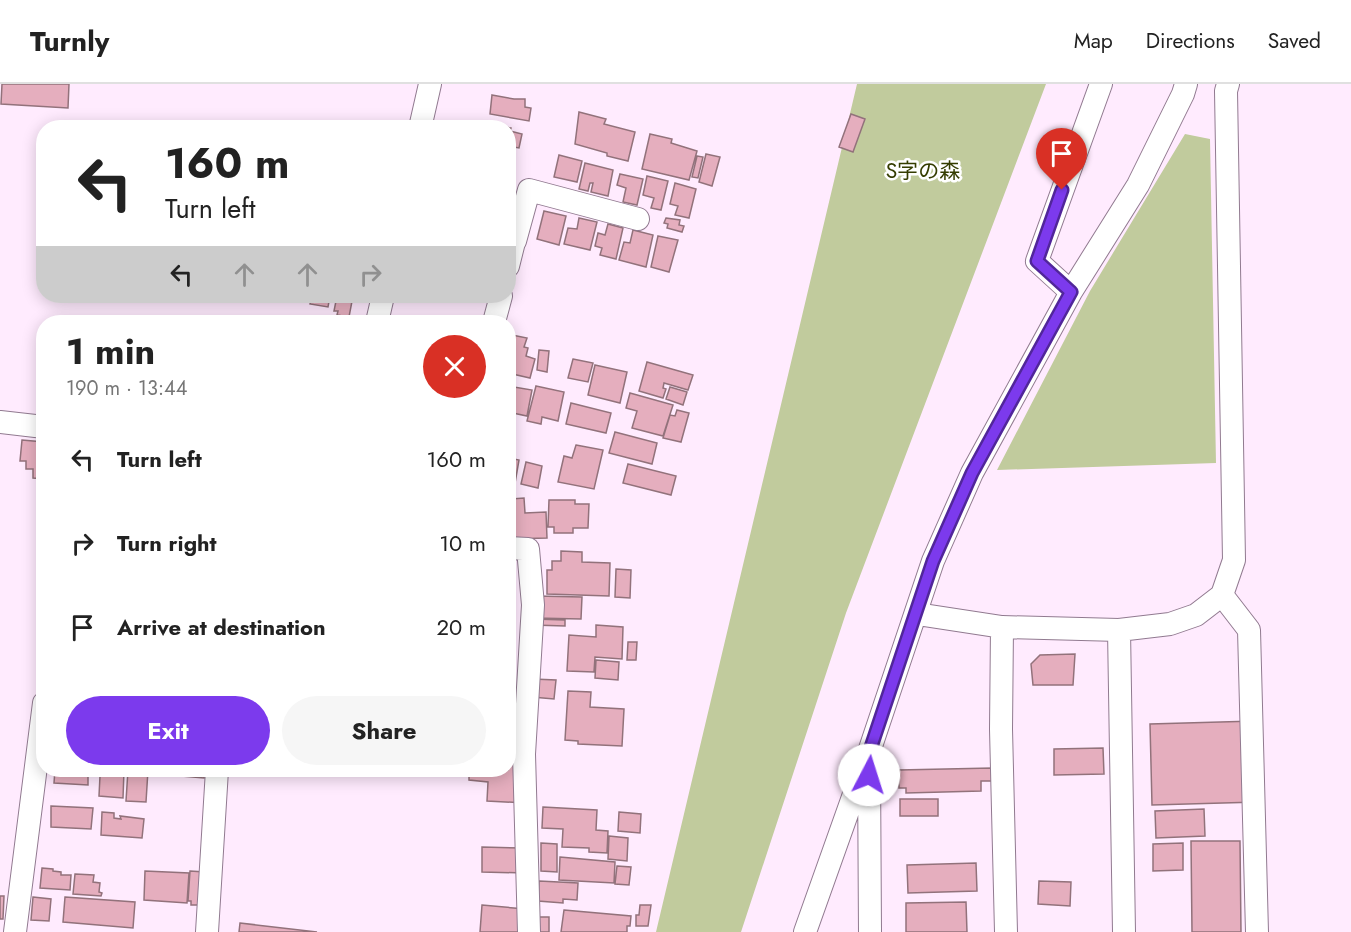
<!DOCTYPE html>
<meta charset="utf-8">
<style>
:root{--surface:#fff;--page:#f6f6f6;--text:#222;--muted:#767676;--line:#e0e0e0;--accent:#7c3aed}
body{margin:0;font-family:Jost,"Noto Sans JP",sans-serif;background:var(--page);color:var(--text);height:100vh;display:flex;flex-direction:column;font-size:22px;white-space:nowrap}
*{box-sizing:border-box;margin:0}
p{font-size:20px;color:var(--muted)}
.icon{flex:none;width:33px;height:33px;fill:none;stroke:currentColor;stroke-width:2;stroke-linecap:round;stroke-linejoin:round}
.map{position:relative;flex:1;overflow:hidden}
.side{position:absolute;left:36px;top:231px;width:480px;height:462px;display:flex;flex-direction:column;background:var(--surface);border-radius:24px;box-shadow:0 3px 15px #0003}
.side>*{flex:none}
.guide{position:absolute;left:36px;top:36px;width:480px;height:183px;border-radius:24px;box-shadow:0 3px 15px #0003;background:#fff;color:var(--text);overflow:hidden}
.pin{position:absolute;display:grid;place-items:center;width:51px;height:51px;color:#fff;margin:-62px -26px;border-radius:50% 50% 50% 0;rotate:-45deg;box-shadow:0 0 6px #0007}
.pin .icon{rotate:45deg}
.me{position:absolute;width:66px;margin:-33px;rotate:5deg;stroke-linejoin:round;filter:drop-shadow(0 0 4px #0008)}
.turn{display:flex;align-items:center;gap:21px;height:126px;padding:0 30px;font-size:27px}
.turn .icon{width:78px;height:78px;stroke-width:2.5}
.turn b{display:block;font-size:42px;line-height:51px}
.lanes{display:flex;align-items:center;height:57px;padding:0 30px;background:#0003;justify-content:center;gap:30px;direction:ltr}
.lanes .off{opacity:.35}
.round{display:grid;place-items:center;flex:none;width:63px;height:63px;border-radius:32px;background:var(--page)}
.overview{display:flex;align-items:center;justify-content:space-between;height:102px;padding:0 30px}
h1{font-size:36px;font-weight:700;line-height:45px}
.button{display:flex;gap:12px;margin-top:auto;padding:12px 30px}
.button a{flex:1;height:69px;border-radius:36px;background:var(--accent);color:#fff;font-size:24px;font-weight:700;line-height:69px;text-align:center}
.button a+a{background:var(--page);color:var(--text)}
ul{padding:0;list-style:none}
li{display:flex;align-items:center;gap:18px;height:84px;padding:0 30px}
li div{flex:1}
li b{display:block;font-size:22px}
li em{font-style:normal}
header{display:flex;align-items:center;gap:36px;box-sizing:border-box;height:84px;padding:0 30px;background:var(--surface);border-bottom:2px solid var(--line)}
header strong{font-size:28px}
nav{display:flex;gap:33px;margin-inline-start:auto;font-size:21px}
.map>svg:first-child{display:block}
</style>
<header>
<strong>Turnly</strong>
<nav><a>Map</a><a>Directions</a><a>Saved</a></nav>
</header>
<div class="map">
<svg width="1351" height="848" viewBox="0 0 1351 848">
<rect width="100%" height="100%" fill="#ffebfe"/>
<path fill="#c1cb9d" d="M857,0H1046L846,529L741,848H656Z
M1185,50L1210,55L1216,379L997,386L1090,207Z"/>
<path fill="#e5aebe" stroke="#92727b" stroke-width="1.5" d="M2,0H69L68,24L1,20Z
M492,11L514,15H525V23L531,24L529,37L490,30Z
M579,28L606,35L604,40L635,48L628,77L607,72V69L575,60Z
M851,30L865,35L853,68L839,63Z
M491,40L511,44L510,47L522,50L519,64L508,62V44H490Z
M650,50L672,55L671,59L697,67L689,96L642,85Z
M706,70L720,73L712,102L699,98Z
M559,71L582,77L577,98L554,93Z
M697,72L703,73L698,94L692,93Z
M585,79L613,86L608,112L591,108L593,99H590L588,107L579,105Z
M620,90L643,95L637,121L623,118L626,104L617,101Z
M647,92L668,97L661,126L651,124L654,114L643,111Z
M675,99L696,105L689,134L675,131L678,122L670,120Z
M544,127L566,132L559,161L537,155Z
M579,134L597,138L590,166L564,160L568,144L577,145Z
M666,134L680,136L679,141L684,142L682,148L667,144L668,140L664,139Z
M608,140L623,144L616,175L600,171L602,164L595,162L598,149L605,151Z
M633,146L653,151L646,183L619,176L624,158L630,159Z
M658,152L678,156L669,188L651,183Z
M312,212H330L328,223L310,220Z
M337,212H353L349,233L337,231L338,227H334Z
M512,251L527,254L524,263L528,264L526,272L535,275L530,294L508,289V256L511,257Z
M539,266L549,267L547,288L537,286Z
M573,275L593,279L588,298L568,294Z
M647,278L693,291L688,306L664,299L663,304L666,305L663,314L639,307Z
M595,281L627,288L620,319L588,311Z
M508,302L532,306L527,332L508,328Z
M536,302L564,308L558,337L542,333L541,340L527,337Z
M670,303L687,308L683,321L666,315Z
M630,309L673,321L663,352L632,344L637,327L626,324Z
M571,319L611,329L606,349L566,340Z
M677,326L689,329L681,358L663,354L670,331L675,332Z
M615,348L657,359L652,380L609,369Z
M22,356L44,358V395L33,394V385H26V377H20Z
M576,361L603,366L594,405L558,398L564,372L572,374Z
M508,362H510L509,374L519,376L514,405H508Z
M526,378L542,382L538,404L521,400Z
M628,380L676,392L671,411L623,399Z
M508,410H511V415L524,414L525,429L546,428L547,454L508,455Z
M549,416H575V420H589L588,444H573V449H554V443H548Z
M561,467L582,468V478L610,479L609,512L547,510V486H552V477H561Z
M616,485L631,486L630,514L615,513Z
M536,512L582,513L581,535L535,534Z
M534,535L565,536V542L533,541Z
M596,541L623,543L622,575L595,573L594,588L567,587L569,551L596,553Z
M628,558H637L636,576H627Z
M1075,570L1073,601H1033L1031,580L1040,571Z
M596,576L619,578L618,596L595,594Z
M533,595L556,596L554,615L532,613Z
M568,607L591,608L590,623L624,625L622,662L578,660V657L565,656Z
M508,633H519L520,654H509Z
M1255,637L1258,718L1152,721L1150,640Z
M1103,664L1104,690L1054,691V665Z
M508,668L519,669L526,719L487,717L488,698L469,696V686H508Z
M992,684V697H981V707L906,709V704H899V686Z
M55,686H88V701L54,699Z
M95,686H124L123,714L99,712L100,692H94Z
M128,686H148L146,718L126,717Z
M159,686H205L204,694L158,690Z
M900,715H938V732H900Z
M51,722L93,724L91,745L51,743Z
M543,723L597,726L596,746L608,747L607,769L589,768V764L562,763L563,745L542,744Z
M1204,725L1205,752L1156,754L1155,727Z
M102,728L114,729V734L121,735L120,732L144,735L142,754L101,751Z
M619,728L641,730L640,749L618,747Z
M609,752L628,754L627,777L608,775Z
M1191,757H1240L1241,848H1192Z
M541,759L557,760V788L541,787Z
M1183,759V786L1153,787V760Z
M482,763L523,764L524,789L482,788Z
M560,773L615,778L614,799L559,796Z
M976,779L977,807L908,809L907,781Z
M617,782L631,783L629,801L615,800Z
M42,784L53,785V787L61,788V791H71L70,806L40,804Z
M145,787L189,789L187,819L144,816Z
M190,787L205,788L202,821H191V817H188Z
M75,790L94,791L93,798L100,799L99,808L102,809L101,812L73,810Z
M539,797L578,799L577,816L563,815V819L538,817Z
M1039,797L1071,798L1070,822L1038,820Z
M0,812H4L3,835H0Z
M33,813L51,815L49,837L31,836Z
M65,813L135,818L133,844L63,838Z
M966,818L967,848H906V819Z
M482,821L525,825L523,848H480Z
M640,821H651L648,842H636V831H639Z
M564,826L631,832L630,842H627V848H561Z
M535,833H549V848H535Z
M240,839L317,848H239Z"/>
<g fill="none" stroke-linecap="round" stroke-linejoin="round">
<g stroke="#917a90" stroke-width="24">
<path id="minor" d="M420,44L430,0
M508,155L515,157L529,106L638,135
M508,182L516,150
M1071,208L1037,177L1101,0
M377,238L383,212
M494,238L501,212
M0,338L44,343
M508,464L528,465L533,521L524,670L529,848
M1222,511L1249,546L1257,848
M917,530L1002,543L1119,546L1170,540L1196,531L1222,511L1234,476L1226,7L1228,0
M1002,543L1001,645L1006,848
M1119,546L1124,848
M869,682L870,848
M15,848L44,619
M207,848L217,686
M805,848L869,668L933,477L972,389L1071,208L1138,101L1183,10L1186,0"/>
</g>
<use href="#minor" stroke="#fff" stroke-width="22"/>
</g>
<g fill="none" stroke-linecap="round" stroke-linejoin="round">
<g stroke="#51269a" stroke-width="15">
<path id="route" d="M869,691V669L933,477L972,389L1071,208L1037,177L1062,106"/>
</g>
<use href="#route" stroke="#7c3aed" stroke-width="10"/>
</g>
<g text-anchor="middle" dominant-baseline="central" stroke-width="5" stroke-linejoin="round" paint-order="stroke">
<g font-size="21" fill="#353d01" stroke="#fff">
<text x="923" y="87">S字の森</text>
</g>
</g>
</svg>
<div class="pin" style="left:1062px;top:106px;background:#d93025"><svg class="icon" aria-label="arrive" viewBox="0 0 24 24"><path d="M6 21V4h12l-3 4 3 4H6"/></svg></div>
<svg class="me" style="left:869px;top:691px" viewBox="-20 -20 40 40"><circle r="19" fill="#fff"/><path d="M0-13L10 11 0 6-10 11z" fill="#7c3aed"/></svg>
<div class="guide">
<div class="turn"><svg class="icon" aria-label="left" viewBox="0 0 24 24"><path d="M17 20v-9H6M10 6l-5 5 5 5"/></svg><div><b>160 m</b>Turn left</div></div>
<div class="lanes"><svg class="icon" aria-label="left" viewBox="0 0 24 24"><path d="M17 20v-9H6M10 6l-5 5 5 5"/></svg><svg class="icon off" aria-label="ahead" viewBox="0 0 24 24"><path d="M12 20V5M6 11l6-6 6 6"/></svg><svg class="icon off" aria-label="ahead" viewBox="0 0 24 24"><path d="M12 20V5M6 11l6-6 6 6"/></svg><svg class="icon off" aria-label="right" viewBox="0 0 24 24"><path d="M7 20v-9h11M14 6l5 5-5 5"/></svg></div>
</div>
<section class="side">
<div class="overview"><div><h1>1 min</h1><p>190 m · 13:44</p></div><a class="round" style="background:#d93025;color:#fff"><svg class="icon" aria-label="close" viewBox="0 0 24 24"><path d="M6 6l12 12M18 6L6 18"/></svg></a></div>
<ul>
<li><svg class="icon" aria-label="left" viewBox="0 0 24 24"><path d="M17 20v-9H6M10 6l-5 5 5 5"/></svg><div><b>Turn left</b></div><em>160 m</em></li>
<li><svg class="icon" aria-label="right" viewBox="0 0 24 24"><path d="M7 20v-9h11M14 6l5 5-5 5"/></svg><div><b>Turn right</b></div><em>10 m</em></li>
<li><svg class="icon" aria-label="arrive" viewBox="0 0 24 24"><path d="M6 21V4h12l-3 4 3 4H6"/></svg><div><b>Arrive at destination</b></div><em>20 m</em></li>
</ul>
<div class="button"><a>Exit</a><a>Share</a></div>
</section>
</div>
